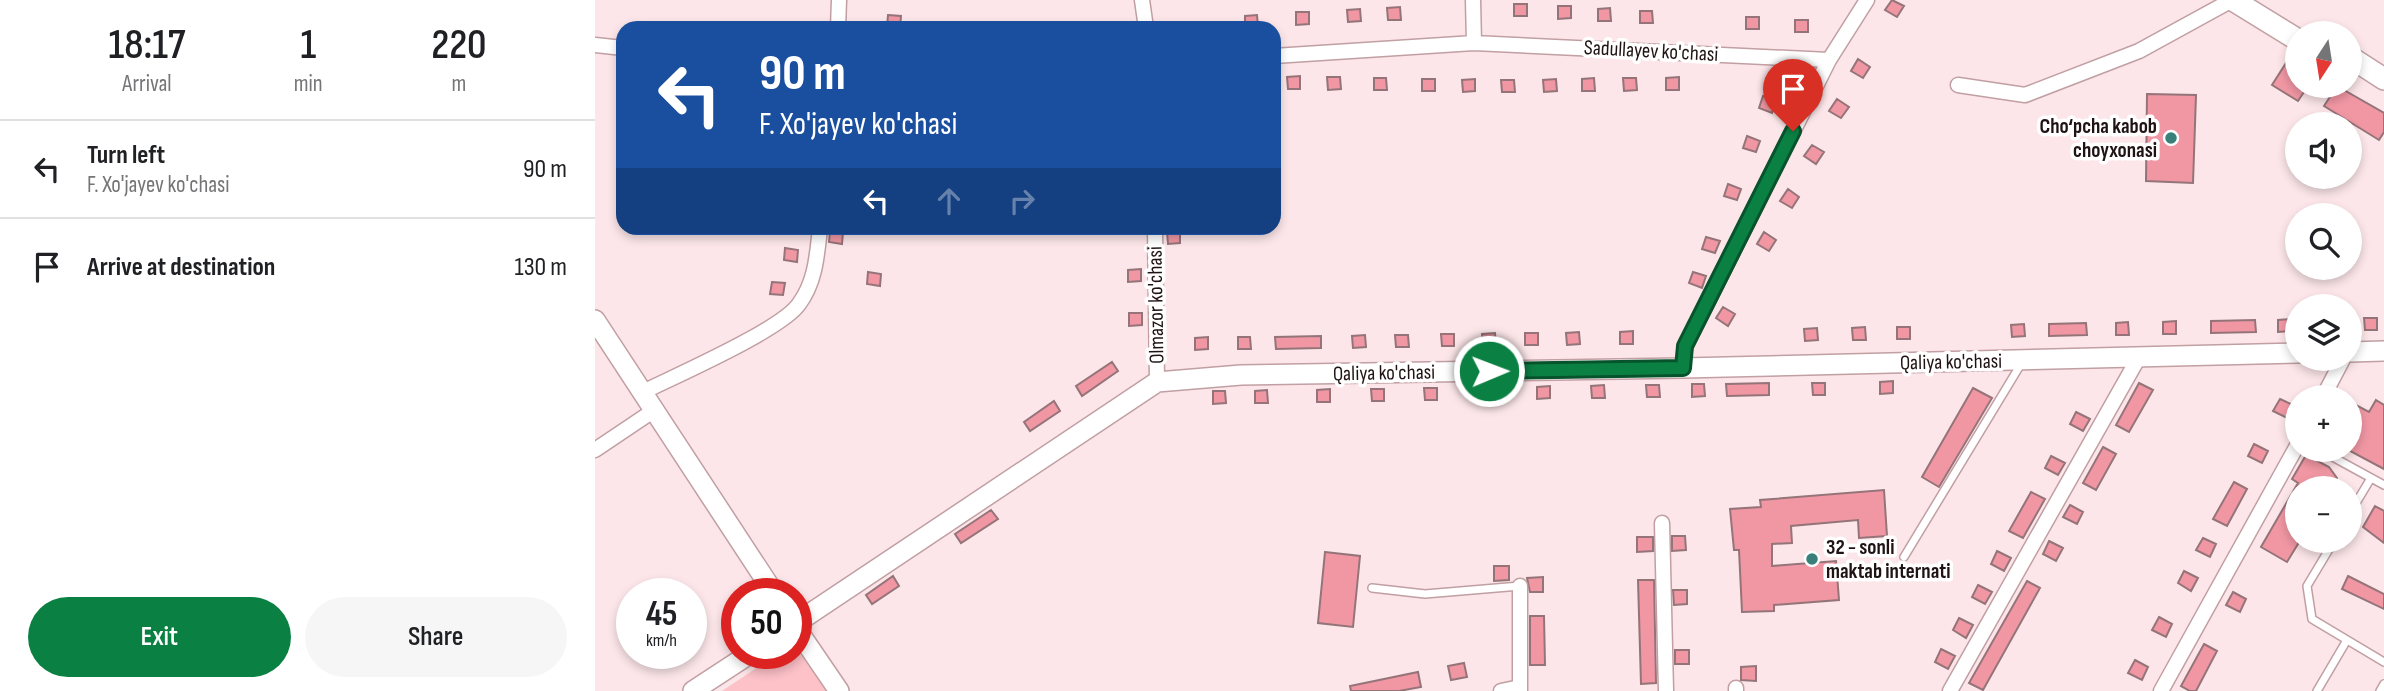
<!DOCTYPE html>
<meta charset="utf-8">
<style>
:root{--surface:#fff;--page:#f6f6f6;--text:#202124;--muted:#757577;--line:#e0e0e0;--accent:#0b8043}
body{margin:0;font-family:"Sofia Sans Condensed",sans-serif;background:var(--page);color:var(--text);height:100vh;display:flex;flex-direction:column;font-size:26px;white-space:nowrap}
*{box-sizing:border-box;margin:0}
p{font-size:23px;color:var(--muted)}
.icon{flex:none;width:38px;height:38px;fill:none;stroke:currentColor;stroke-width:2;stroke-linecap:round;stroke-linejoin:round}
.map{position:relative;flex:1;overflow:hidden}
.sheet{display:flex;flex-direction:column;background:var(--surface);width:595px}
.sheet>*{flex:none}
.hud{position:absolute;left:21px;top:21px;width:665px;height:214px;border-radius:21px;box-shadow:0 4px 10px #0003;background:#1a4fa0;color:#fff;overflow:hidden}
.needle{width:46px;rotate:192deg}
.tools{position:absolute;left:1690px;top:21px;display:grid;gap:14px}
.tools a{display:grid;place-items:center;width:77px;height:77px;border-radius:50%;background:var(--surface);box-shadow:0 4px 10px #0003;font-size:35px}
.speed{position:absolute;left:21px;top:578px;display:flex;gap:14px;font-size:35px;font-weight:700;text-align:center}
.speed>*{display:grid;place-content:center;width:91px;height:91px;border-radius:50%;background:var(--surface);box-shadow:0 4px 10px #0003;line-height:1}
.speed small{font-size:18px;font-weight:400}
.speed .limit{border:10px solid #d22;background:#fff;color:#111}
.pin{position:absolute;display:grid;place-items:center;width:60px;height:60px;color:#fff;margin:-72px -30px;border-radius:50% 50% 50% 0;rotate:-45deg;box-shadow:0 0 7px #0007}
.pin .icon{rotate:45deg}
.me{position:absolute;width:77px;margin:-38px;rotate:89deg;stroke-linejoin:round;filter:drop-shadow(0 0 5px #0008)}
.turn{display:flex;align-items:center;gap:24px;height:147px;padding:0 28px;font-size:32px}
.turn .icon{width:91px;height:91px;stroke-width:2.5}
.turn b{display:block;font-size:49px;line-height:60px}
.lanes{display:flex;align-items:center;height:66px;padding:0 28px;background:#0003;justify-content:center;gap:35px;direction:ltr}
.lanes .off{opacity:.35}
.eta{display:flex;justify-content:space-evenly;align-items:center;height:119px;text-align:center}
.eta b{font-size:42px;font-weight:600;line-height:49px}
.button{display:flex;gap:14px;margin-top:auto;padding:14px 28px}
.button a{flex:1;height:80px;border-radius:42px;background:var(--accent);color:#fff;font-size:28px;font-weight:600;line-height:80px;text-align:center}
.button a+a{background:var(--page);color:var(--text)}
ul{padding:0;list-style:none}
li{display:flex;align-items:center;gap:21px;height:98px;padding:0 28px;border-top:2px solid var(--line)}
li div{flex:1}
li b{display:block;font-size:26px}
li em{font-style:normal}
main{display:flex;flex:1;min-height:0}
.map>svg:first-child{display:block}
</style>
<main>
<section class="sheet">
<div class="eta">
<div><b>18:17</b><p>Arrival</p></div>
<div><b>1</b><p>min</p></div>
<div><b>220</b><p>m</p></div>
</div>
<ul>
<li><svg class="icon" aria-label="left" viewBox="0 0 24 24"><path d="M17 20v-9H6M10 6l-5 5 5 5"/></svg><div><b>Turn left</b><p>F. Xo'jayev ko'chasi</p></div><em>90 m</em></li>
<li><svg class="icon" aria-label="arrive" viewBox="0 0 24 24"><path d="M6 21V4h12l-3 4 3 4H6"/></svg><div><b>Arrive at destination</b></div><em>130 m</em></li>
</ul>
<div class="button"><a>Exit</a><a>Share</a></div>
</section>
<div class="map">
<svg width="1789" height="691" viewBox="0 0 1789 691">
<rect width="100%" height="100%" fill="#fce6e9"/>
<path fill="#fdc1c8" d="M201,648L232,691H127L184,653H201Z"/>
<path fill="#f197a4" stroke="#947478" stroke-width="2" d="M1297,0L1309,6L1302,17L1290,10Z
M919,4H932V16H919Z
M963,6H976V18L963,19Z
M805,7L806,20H793L792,8Z
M1015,8L1016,21H1003V9Z
M765,9L766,21L753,22L752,10Z
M1045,11H1057L1058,23H1045Z
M701,12H714V24L701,25Z
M293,15L306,16L305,28L292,27Z
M662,15L663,27L650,28V16Z
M1151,17H1164V29H1151Z
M1200,20H1213V32H1200Z
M1698,52L1703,53V86H1713L1703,101L1677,85Z
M1263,59L1275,67L1268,78L1256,71Z
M705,76V89H693L692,77Z
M732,77H745L746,89L733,90Z
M1084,77V90H1071V78Z
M779,78H791L792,90H779Z
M999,78L1000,91H987V79Z
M1028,78H1041L1042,90L1029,91Z
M827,79H840V91H827Z
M880,79V91L868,92L867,80Z
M961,79L962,91L949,92L948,80Z
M906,80H919L920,92H907Z
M1742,86L1789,113V132L1784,140L1729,106Z
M1552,94L1601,95L1598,183L1551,181Z
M1168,96L1181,101L1177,113L1164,108Z
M1242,99L1254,107L1246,118L1234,111Z
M1152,136L1165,141L1161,152L1148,148Z
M1217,145L1229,152L1221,164L1209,156Z
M1133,184L1146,189L1142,200L1129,196Z
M1193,189L1204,197L1197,208L1185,201Z
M235,231L248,232L247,244L234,242Z
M585,231V243L573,244L572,232Z
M1169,232L1181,240L1174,251L1162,244Z
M1111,237L1125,241L1120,253L1107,249Z
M190,248L203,250L202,262L189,260Z
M546,269V281L533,282V270Z
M273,272L286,274L285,286L272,284Z
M1098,272L1111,276L1107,288L1094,283Z
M177,282L190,283L188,295L175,294Z
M1128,307L1140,314L1133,326L1121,318Z
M534,313H547V325L534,326Z
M1769,318H1782V330H1770Z
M1696,319V331L1683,332V320Z
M1660,320L1661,332L1616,333V321Z
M1581,321V334H1568V322Z
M1533,322L1534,335H1521V323Z
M1491,323L1492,335L1454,336V324Z
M1429,324L1430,336L1417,337L1416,325Z
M1270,327L1271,340H1258L1257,328Z
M1302,327H1315V339H1302Z
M1222,328L1223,340L1210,341L1209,329Z
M1038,331V344H1025V332Z
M984,332L985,344L972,345L971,333Z
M900,333L901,346H888L887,334Z
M930,333H943V345H930Z
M846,334H859V346H847Z
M770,335L771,347L758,348L757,336Z
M800,335H813L814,347H801Z
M726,336V348L681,349L680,337Z
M613,337V349L600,350V338Z
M643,337H655L656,349H643Z
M517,362L523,371L487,396L481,386Z
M1298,381V393L1285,394V382Z
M1174,383V395L1132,396L1131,384Z
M1217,383H1230V395H1218Z
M1544,383L1558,390L1534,432L1521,425Z
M1097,384H1109L1110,396L1097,397Z
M1009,385L1010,398H997L996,386Z
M1051,385H1064L1065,397H1052Z
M955,386V398L942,399V387Z
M903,387V399L890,400V388Z
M829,388H842V400H830Z
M1378,388L1397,398L1344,487L1327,477Z
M735,389V402H722V390Z
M776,389H789V401H777Z
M672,390L673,403H660V391Z
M618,391H630L631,403L618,404Z
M1685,399L1698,405L1692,418L1678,411Z
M1781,400L1789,405V469L1755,451V402L1774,412Z
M459,401L465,411L435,431L429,422Z
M1481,412L1495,419L1488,431L1475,424Z
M1659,444L1673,451L1667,463L1653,456Z
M1508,447L1521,454L1501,490L1488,483Z
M1711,455L1734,467L1742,478L1737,488H1703V544L1692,562L1666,547L1703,483L1697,479Z
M1456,456L1470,463L1463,475L1450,468Z
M1639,482L1652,489L1632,526L1618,519Z
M1289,490L1292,536L1264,538L1263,520L1196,526L1197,543L1177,544V566L1241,561L1244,600L1179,605V611L1147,612L1144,550H1139L1135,509L1166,507L1165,500Z
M1436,492L1450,499L1428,538L1414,531Z
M1475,505L1488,512L1482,524L1468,517Z
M1780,506L1789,511V543L1768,527Z
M396,510L403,519L366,543L360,534Z
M1077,536H1090L1091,550L1077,551Z
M1042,537H1058V551L1042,552Z
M1608,538L1621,544L1615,557L1601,550Z
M1454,541L1468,548L1461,561L1448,554Z
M1402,551L1416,558L1409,571L1396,564Z
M730,552L765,556L758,627L723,623Z
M899,566H914V580L899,581Z
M1589,571L1603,578L1596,591L1583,583Z
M298,576L304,586L277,604L271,595Z
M1753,576L1789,594V609L1747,589Z
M948,577V592H935L932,578Z
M1043,580H1059L1061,683L1046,684Z
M1432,581L1445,588L1388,690L1374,683Z
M1383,585L1397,592L1390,604L1377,597Z
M1078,590H1092V604L1079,605Z
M1638,592L1651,599L1645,612L1631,605Z
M935,616H949L950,665H935Z
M1564,617L1577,624L1571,637L1557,630Z
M1364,618L1378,625L1371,638L1358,630Z
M1609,644L1622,651L1601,691H1595L1586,686Z
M1346,649L1360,656L1353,669L1340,662Z
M1080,650H1094V664H1080Z
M1540,660L1553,667L1547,680L1533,673Z
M869,663L872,677L856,680L853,666Z
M1161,666V681L1146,680V667Z
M823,672L826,687L804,691H756L755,686Z"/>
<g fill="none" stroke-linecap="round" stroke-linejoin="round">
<g stroke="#c19fa3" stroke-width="10">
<path id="lane" d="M1725,450L1789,485
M1755,513L1776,478
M1739,541L1712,586L1717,619L1789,662
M1309,557L1426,364
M777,588L830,594L925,586
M1722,691L1752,640
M1785,691L1789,684"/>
</g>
<g stroke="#c19fa3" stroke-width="17">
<path id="street" d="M547,0L551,28
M878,0L879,43
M243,28L244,0
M0,45L28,48
M679,56L879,43L1234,60
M1363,85L1430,95L1544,51L1637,0
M560,228L562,382
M1088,368L1090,347L1234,60L1272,0
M46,393C80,376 186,330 204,304C221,281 222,254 225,228
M1728,397L1748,359
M0,450L58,411
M1067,523L1071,691
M925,586V691
M1141,688V691
M906,691L925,687
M1355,691L1544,357
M1566,691L1703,444"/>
</g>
<g stroke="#c19fa3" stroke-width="22">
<path id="secondary" d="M0,320L179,593
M1755,352L1789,351
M201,623L562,382L646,375L1088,368L1703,353
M201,628L244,691
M98,691L156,653"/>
</g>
<g stroke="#c19fa3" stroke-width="24">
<path id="primary" d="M1638,0L1703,40
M1755,57L1789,79"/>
</g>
<use href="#lane" stroke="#fff" stroke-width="7"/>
<use href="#street" stroke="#fff" stroke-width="14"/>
<use href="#secondary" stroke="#fff" stroke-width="19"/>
<use href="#primary" stroke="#fff" stroke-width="21"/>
</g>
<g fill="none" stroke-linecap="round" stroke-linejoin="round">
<g stroke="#07532c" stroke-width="18">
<path id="route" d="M894,371L1088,368L1090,346L1198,131"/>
</g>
<use href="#route" stroke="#0b8043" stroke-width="12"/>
</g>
<g fill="#39807b" stroke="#fff" stroke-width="2.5">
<circle cx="1576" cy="138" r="7"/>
<circle cx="1217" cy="559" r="7"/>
</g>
<g text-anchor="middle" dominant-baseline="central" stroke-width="7" stroke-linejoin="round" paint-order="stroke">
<g font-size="21" fill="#1f1314" stroke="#fff">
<text transform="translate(1056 51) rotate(3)">Sadullayev ko'chasi</text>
<text transform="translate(561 305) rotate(-91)">Olmazor ko'chasi</text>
<text transform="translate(1356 362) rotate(-1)">Qaliya ko'chasi</text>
<text transform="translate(789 373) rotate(-1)">Qaliya ko'chasi</text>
</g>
<g font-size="21" font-weight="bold" fill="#1f1314" stroke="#fff" text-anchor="end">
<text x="1562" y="126">Cho‘pcha kabob<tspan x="1562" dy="24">choyxonasi</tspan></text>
<text x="1231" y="547" text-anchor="start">32 - sonli<tspan x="1231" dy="24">maktab internati</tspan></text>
</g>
</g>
</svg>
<div class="tools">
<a><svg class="needle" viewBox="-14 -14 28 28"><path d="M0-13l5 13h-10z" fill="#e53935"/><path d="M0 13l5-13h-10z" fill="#757577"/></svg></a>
<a><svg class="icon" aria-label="sound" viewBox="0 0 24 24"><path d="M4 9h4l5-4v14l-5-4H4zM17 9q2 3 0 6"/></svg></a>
<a><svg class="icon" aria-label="search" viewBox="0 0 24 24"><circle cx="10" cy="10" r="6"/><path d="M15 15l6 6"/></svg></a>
<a><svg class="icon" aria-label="layers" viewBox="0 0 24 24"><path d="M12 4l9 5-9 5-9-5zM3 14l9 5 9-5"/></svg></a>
<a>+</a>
<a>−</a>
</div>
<div class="speed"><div>45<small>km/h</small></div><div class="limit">50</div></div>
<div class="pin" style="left:1198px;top:131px;background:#d93025"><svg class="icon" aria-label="arrive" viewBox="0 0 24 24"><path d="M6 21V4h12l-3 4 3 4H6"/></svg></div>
<svg class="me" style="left:894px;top:371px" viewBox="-20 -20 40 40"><circle r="17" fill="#0b8043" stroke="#fff" stroke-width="3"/><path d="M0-11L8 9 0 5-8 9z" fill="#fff"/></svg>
<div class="hud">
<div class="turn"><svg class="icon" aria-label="left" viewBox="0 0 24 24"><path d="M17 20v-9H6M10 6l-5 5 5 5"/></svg><div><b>90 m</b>F. Xo'jayev ko'chasi</div></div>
<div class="lanes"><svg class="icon" aria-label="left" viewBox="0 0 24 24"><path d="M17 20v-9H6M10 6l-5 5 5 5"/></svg><svg class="icon off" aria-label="ahead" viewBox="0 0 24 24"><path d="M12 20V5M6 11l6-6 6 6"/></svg><svg class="icon off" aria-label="right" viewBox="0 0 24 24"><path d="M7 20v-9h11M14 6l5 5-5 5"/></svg></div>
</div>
</div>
</main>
